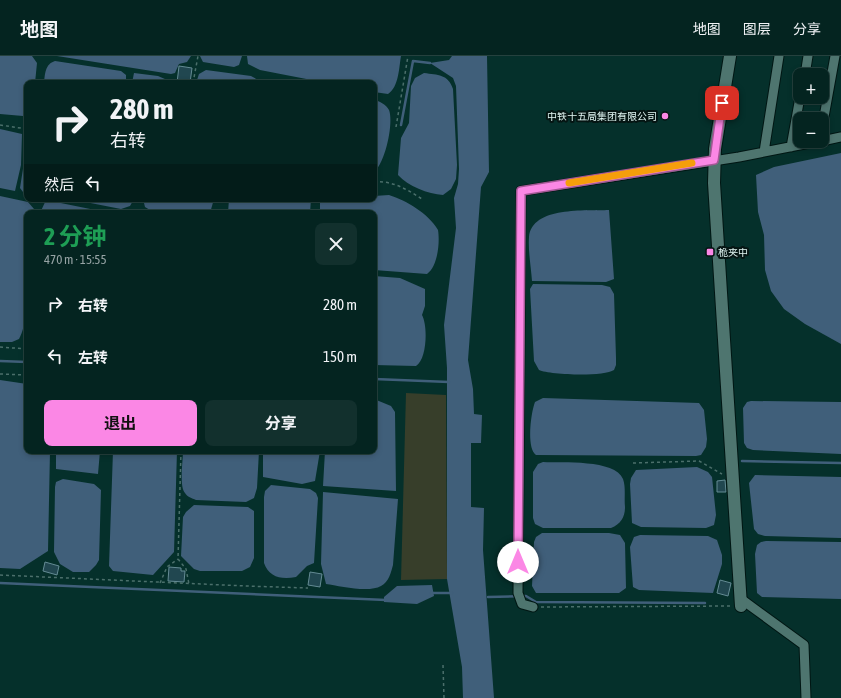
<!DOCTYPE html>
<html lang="zh">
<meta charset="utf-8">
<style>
:root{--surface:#042420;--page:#12302d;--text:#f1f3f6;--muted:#97a4a5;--line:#25413e;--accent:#fb87e5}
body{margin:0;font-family:"Asap Condensed","Noto Sans SC",sans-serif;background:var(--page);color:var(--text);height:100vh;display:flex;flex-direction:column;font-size:15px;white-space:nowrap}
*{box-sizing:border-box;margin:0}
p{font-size:13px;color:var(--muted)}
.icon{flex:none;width:22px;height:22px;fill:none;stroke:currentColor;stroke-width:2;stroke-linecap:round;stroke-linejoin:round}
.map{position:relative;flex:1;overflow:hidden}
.panel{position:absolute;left:24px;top:154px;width:353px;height:244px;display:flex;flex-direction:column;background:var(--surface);border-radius:8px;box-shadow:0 2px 6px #0003,0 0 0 1px var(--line)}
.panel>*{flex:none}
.banner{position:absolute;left:24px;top:24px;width:353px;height:122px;border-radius:8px;box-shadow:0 2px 6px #0003,0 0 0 1px var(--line);background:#042420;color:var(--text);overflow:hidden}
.buttons{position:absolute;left:793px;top:12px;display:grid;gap:8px}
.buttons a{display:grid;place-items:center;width:36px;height:36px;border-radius:8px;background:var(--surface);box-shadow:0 2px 6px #0003,0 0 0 1px var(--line);font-size:20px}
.pin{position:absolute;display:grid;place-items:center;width:34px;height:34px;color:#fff;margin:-17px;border-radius:8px;box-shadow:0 2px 6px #0006}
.me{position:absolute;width:44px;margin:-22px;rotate:0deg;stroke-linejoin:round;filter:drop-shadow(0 0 3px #0008)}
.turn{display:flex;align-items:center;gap:14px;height:84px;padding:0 20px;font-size:18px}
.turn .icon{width:52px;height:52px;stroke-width:2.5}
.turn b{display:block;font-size:28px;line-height:34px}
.then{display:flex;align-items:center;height:38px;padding:0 20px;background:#0003;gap:8px;font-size:15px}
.round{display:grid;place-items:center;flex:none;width:42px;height:42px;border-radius:8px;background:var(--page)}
.summary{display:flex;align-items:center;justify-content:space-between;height:68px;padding:0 20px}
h1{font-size:24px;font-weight:700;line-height:30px;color:#1e9e55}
.cta{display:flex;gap:8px;margin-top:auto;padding:8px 20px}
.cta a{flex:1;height:46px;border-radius:8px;background:var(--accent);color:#111;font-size:16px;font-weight:700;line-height:46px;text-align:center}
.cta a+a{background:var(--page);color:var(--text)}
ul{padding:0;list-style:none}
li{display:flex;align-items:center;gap:12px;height:52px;padding:0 20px}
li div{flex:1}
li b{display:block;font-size:15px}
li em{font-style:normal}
header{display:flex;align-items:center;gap:24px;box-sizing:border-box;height:56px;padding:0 20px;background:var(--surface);border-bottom:1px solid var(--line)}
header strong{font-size:19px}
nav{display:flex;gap:22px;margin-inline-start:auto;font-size:14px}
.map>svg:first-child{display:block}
</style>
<header>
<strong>地图</strong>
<nav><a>地图</a><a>图层</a><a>分享</a></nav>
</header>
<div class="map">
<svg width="841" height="642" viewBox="0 0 841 642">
<rect width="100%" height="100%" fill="#05302b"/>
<path fill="#373e2a" d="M406,337L446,339L447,523L401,524Z"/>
<path fill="#405f7a" d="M0,0H32L37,7L35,27H27V57L23,60L0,58Z
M57,0H191L187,6L179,8L175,17L171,18Z
M200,0H242L239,9L234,11L203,6Z
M247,0H401C399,11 399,31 388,38L374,36V27H327L260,14L248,8Z
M452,0H487L489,116L481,131L468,304L473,333L474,358L482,359L481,387H471V451L484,452L483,494L494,642H463L462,611L447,523V312L444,269L456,172L454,142L458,128L459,113L456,30L453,22L430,7L449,4Z
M55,5L121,15L126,19V27H44C45,18 45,8 55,5Z
M206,14L251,20L258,24L259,27H196L199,18Z
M134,17L158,20L174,27H132Z
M424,17C438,19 448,18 453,33L457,109L456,123L451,133L443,139C428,138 408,130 398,119L401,82L409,67L411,30L415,22Z
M374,43C380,46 386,48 389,54C394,67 385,108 374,116Z
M0,73L22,78L21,109L15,135L0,132Z
M27,87V137L23,136L20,132Z
M841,97V288L805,268L784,253L771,235L765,214L764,179L758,156L756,119L774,111Z
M389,139C407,145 428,157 438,174C440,186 438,210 427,218L374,214V157H320V143H374V140Z
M0,140L28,146L34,153L33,157H27C27,184 32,263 19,283L12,286H0Z
M70,143H134L130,150L121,153Z
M143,143H214L210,157H155L145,151Z
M229,143H311L310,157H228Z
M46,144L105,156L106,157H40Z
M609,154L614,223L606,226L532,225C531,211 528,195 529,181C532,150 586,155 609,154Z
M374,220L400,222L425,233V250L422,259C428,270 427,303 416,310L374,309Z
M533,228L602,229L610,231L614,238L616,302V309L614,314C604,321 550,319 539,314L534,305L530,233Z
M0,324L27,328V395H50L48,495L20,513L0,512Z
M543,342L699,347L704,354L707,383L706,391L701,399L696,400L536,399C526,392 531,356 535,346Z
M374,343L391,350L395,356L396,435L323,430L325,395H374Z
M751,345L841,346V398L753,394L747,392L744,387L743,352L747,346Z
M56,395H100L98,418L56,413Z
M113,395H177L174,496L153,519L113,515L109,510Z
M183,395H259L257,432L254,442L246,446L196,444C192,442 187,441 185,437C179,430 183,405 183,395Z
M263,395H320L315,425L302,428L263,421Z
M543,406C562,407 615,403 623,423C626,431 624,442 625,451C625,461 621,468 611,472H543L535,468L533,462V416L538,408Z
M697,411L708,416L712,421L716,459L714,469L706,472L641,471L632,467L630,428L631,422L636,414Z
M755,419L841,421V482L765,480L758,478L754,473L749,427Z
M63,423L94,428L101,434L99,504L96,509L89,516H73L60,508L54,496L55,431L56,426Z
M271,429L310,433L316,437L318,442L314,507L307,510L296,521C281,524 269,521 264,507V441L265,435Z
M323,436L398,443L393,509C391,516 389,526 381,530C369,537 339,530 326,528L321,508Z
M194,449L248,451L254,455V502L250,511L242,515H200L194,513L181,500L183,461L186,456Z
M542,477H609L620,479L625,487L626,532L619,537H536L532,530L534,486L536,481Z
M640,479L708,480L717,484L722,499V508L713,537L639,534L633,531L630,491L634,481Z
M766,485L841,486V543L762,541L757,537L755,498L757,489L761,486Z
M432,529L434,540L417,548L384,546V541L397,530Z"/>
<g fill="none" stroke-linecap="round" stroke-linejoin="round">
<path stroke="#405f7a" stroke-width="2.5" d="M401,69L413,5L430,7
M0,305L27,306
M374,323L449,326
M742,405L841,407
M0,527L386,544
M431,537H452
M488,541L526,540L536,546L705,547"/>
</g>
<path fill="#214750" stroke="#648b94" d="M179,10L192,12L190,27H177Z
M725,424L726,436H717V425Z
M45,506L59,510L57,519L43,515Z
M169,511L181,512V515H185L184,526L168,525Z
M310,516L322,518L320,531L308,529Z
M720,524L731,527L728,540L717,537Z"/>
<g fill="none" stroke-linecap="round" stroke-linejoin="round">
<g stroke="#001613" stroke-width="11">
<path id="street" d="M805,19L808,0
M822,72L835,0
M822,85L841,81
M791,91L800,41
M764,96L779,0
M741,543L804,589L806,642
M533,551L522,548L518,537L521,135L739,101L820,85"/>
</g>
<g stroke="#001613" stroke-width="14">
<path id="secondary" d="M730,0L715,93L714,127L741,550"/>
</g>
<path stroke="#4b6f6b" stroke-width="1.5" stroke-dasharray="3 3" stroke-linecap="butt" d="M193,27L198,0
M0,69L27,73
M396,71L408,0
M374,126C392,124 408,134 422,143
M0,291L27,293
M0,318L27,319
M181,395L178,503L186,513L189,528
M633,407L699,405L722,418
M0,519L246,530L308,532
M160,527L167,511L178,503
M541,551L731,550
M443,609L444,642"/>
<use href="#street" stroke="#4e756f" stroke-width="9"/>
<use href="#secondary" stroke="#4e756f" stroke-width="12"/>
</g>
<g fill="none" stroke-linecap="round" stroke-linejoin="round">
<g stroke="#a35895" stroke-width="10">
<path id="route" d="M518,506L521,135L714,104L722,47"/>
</g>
<use href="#route" stroke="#fb87e5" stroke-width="7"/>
<path stroke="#f59e0b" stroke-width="7" d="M569,127L692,107"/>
</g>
<g fill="#fb87e5" stroke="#051513" stroke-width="1.5">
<circle cx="665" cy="60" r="4"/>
<rect x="706" y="192" width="8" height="8" rx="2"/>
</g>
<g text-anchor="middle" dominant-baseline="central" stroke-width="4" stroke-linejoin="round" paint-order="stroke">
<g font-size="10" fill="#e1f6f3" stroke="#051513" text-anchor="end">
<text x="657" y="60">中铁十五局集团有限公司</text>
<text x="718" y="196" text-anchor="start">桅夹中</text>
</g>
</g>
</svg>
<div class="buttons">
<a>+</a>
<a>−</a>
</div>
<div class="pin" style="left:722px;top:47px;background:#d93025"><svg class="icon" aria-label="arrive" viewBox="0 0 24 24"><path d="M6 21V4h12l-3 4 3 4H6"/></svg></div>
<svg class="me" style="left:518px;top:506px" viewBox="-20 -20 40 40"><circle r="19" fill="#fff"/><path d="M0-13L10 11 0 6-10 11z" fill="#fb87e5"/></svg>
<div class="banner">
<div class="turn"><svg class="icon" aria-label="right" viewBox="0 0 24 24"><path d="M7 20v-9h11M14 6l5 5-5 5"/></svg><div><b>280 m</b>右转</div></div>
<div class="then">然后<svg class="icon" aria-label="left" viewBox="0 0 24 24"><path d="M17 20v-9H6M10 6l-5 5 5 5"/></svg></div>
</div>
<section class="panel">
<div class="summary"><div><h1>2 分钟</h1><p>470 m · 15:55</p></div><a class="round"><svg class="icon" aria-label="close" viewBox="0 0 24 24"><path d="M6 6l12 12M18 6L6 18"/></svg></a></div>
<ul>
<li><svg class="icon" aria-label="right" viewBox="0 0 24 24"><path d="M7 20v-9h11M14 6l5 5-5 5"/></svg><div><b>右转</b></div><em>280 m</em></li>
<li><svg class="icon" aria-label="left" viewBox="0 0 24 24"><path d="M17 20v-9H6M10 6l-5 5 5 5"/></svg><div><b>左转</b></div><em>150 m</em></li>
</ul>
<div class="cta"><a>退出</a><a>分享</a></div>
</section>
</div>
